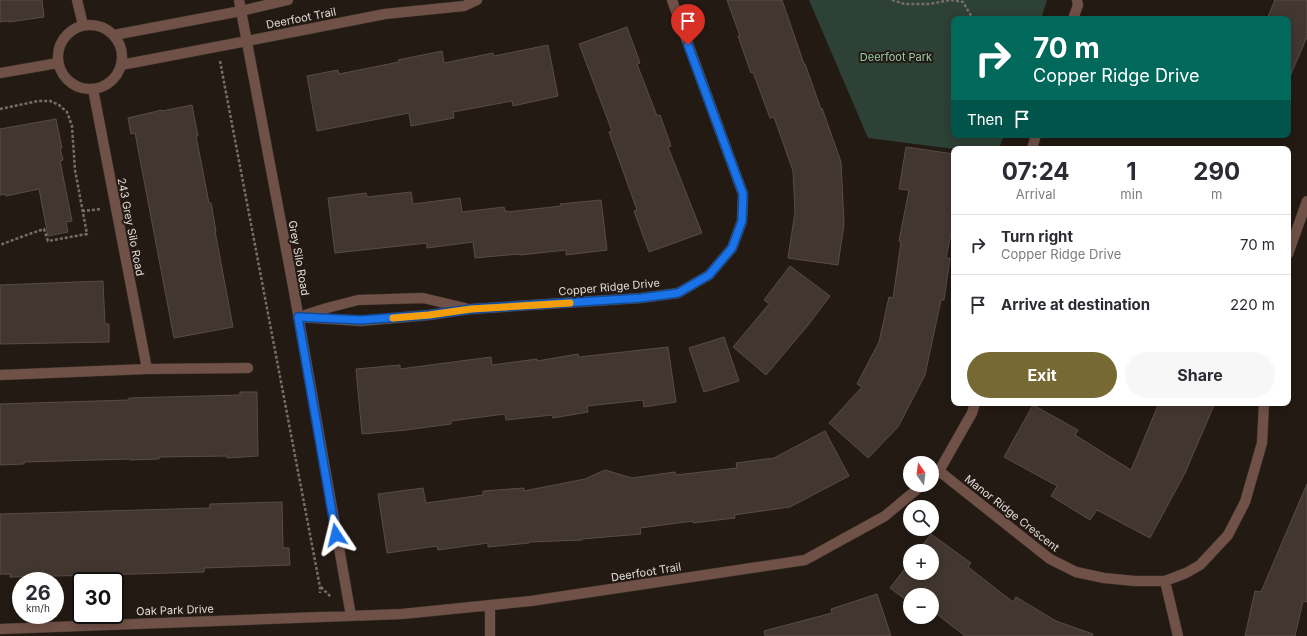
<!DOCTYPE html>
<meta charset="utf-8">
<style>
:root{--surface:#fff;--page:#f7f7f7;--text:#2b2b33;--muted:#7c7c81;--line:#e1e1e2;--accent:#776933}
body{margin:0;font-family:Inter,sans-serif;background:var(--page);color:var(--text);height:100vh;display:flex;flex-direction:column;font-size:15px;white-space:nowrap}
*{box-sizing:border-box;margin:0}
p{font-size:13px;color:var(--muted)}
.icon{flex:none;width:22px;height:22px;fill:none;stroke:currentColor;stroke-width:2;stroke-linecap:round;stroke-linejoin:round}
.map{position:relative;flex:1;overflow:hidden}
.panel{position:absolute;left:951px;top:146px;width:340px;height:260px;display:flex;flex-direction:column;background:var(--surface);border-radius:8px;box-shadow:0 2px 10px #0003}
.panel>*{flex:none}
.top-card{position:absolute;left:951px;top:16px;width:340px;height:122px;border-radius:8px;box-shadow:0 2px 10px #0003;background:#00695c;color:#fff;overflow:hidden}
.needle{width:26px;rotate:346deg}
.controls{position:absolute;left:903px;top:456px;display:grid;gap:8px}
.controls a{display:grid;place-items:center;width:36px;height:36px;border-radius:50%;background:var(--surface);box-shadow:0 2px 10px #0003;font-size:20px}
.speed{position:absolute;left:12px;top:572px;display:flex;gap:8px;font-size:20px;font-weight:700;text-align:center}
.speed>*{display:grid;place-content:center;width:52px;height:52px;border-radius:50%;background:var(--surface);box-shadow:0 2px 10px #0003;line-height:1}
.speed small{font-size:10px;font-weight:400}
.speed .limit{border:2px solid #111;border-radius:6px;background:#fff;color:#111}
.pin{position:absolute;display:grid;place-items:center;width:34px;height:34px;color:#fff;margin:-41px -17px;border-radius:50% 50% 50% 0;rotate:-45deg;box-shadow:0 0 4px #0007}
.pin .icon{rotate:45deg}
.me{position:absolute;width:44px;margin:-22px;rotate:350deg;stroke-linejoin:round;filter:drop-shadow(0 0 3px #0008)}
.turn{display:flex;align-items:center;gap:14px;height:84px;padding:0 16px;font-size:18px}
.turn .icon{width:52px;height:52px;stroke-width:2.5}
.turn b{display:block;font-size:28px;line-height:34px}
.then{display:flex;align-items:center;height:38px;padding:0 16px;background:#0003;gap:8px;font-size:15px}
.eta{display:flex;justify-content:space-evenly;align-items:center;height:68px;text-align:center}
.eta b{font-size:24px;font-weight:700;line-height:28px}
.button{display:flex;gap:8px;margin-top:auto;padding:8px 16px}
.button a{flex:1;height:46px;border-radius:24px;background:var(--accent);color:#fff;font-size:16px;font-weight:700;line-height:46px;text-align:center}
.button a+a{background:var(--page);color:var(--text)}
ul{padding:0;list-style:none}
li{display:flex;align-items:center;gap:12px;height:60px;padding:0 16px;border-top:1px solid var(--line)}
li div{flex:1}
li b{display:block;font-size:15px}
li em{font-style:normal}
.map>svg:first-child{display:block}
</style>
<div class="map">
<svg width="1307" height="636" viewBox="0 0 1307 636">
<rect width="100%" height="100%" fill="#241a14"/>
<path fill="#2e4136" d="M809,0H1047L1041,19H954V135H1004L999,149H954L868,138Z"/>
<path fill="#423730" stroke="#584c46" d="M0,0H42L44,17L9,22V21L0,22Z
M727,0H782L804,64H805L821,109L822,108L841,162L844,224L838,265L788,258L795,212L793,171L774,117L770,118L753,72L751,73L738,36H740Z
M1275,0H1307V37L1288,81V19H1267Z
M627,27L640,63L637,64L657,116L660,115L671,146L668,147L702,233L649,252L634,211L637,210L609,132L612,131L579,44Z
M548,45L558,96L513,106L512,101L453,112L454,118L411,126L409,113L317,131L307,76L338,70L339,74L399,62L398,60L442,51L444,63L493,53L494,56Z
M192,105L198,136H196L209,203H211L216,231H215L233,327L174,338L135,133L131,134L128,118L162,110V111Z
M56,119L62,148H60L63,160L60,161L72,221L66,222L68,232L48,236L39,189L6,196L5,194L0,195V129Z
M906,147L954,154V220L946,258H950L944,300H941L925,375L898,427L868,458L829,423L862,387L857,384L879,342L889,297L893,298L901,242L899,241L909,190L899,189Z
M411,192L413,204L460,198L462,212L504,207L505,211H507V212L561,206L560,204L601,200L607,250L566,255V250L520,255L519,254L475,258L473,242L427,248V243L335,253L328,198L366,193L367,197Z
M790,266L830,296L809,324L766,375L733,347L769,304L764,300Z
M103,281L105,324H109V342L0,344V285Z
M724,337L739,381L704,392L689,348Z
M668,347L676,402L644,407L643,400L587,406L588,412L553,418L552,415L506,420L505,414L451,421V424L406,430L362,434L356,369L400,365V369L491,357L492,365L537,359V361L578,354L579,357Z
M240,392H257V393L258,456L227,458V456L159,457V459L130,460V459L24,462V464L0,465V404L129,400V398L240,395Z
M1159,403H1215L1185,473L1150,538L1097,510L1090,520L1051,496L1057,486L1004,457L1033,405L1078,430L1075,435L1131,470Z
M825,431L849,476L790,507L734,515L735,518L693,523V521L640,528L641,534L582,539V540L529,542V543L488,547V543L438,550L437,546L387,553L378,494L423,488L426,503L483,495V491L524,488V491L585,479L605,470L632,478L675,472L676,475L737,468L736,463L774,458Z
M1307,484V602L1303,601L1295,636H1245L1255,591L1261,592Z
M282,502L283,548H289L290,565L204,568V572L100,575L10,577V574H0V514L210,508V504Z
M931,534L971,563L968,567L1013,602L1016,597L1056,621L1093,634L1092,636H965L934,612L932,615V595H910V603L890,588L910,562V573H932V551H918Z
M877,594L891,636H765L764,631L832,613L831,609Z"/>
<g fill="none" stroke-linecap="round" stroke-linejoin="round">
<g stroke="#3f352f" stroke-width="11">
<path id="service" d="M77,0L83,25
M58 57a32 32 0 1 1 64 0a32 32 0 1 1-64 0Z
M114,35L241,11
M121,65L247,41
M0,73L58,63
M93,89L147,369
M0,375L147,369L248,368"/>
</g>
<g stroke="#3f352f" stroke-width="11">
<path id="minor" d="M239,0L293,286L351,616
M241,11L288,0
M1073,19L1078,5L1077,0
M247,41L385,14L464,6L477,0
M1032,149L1036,135
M1288,254L1307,201
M305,315L327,308L358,300L423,298L465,308
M298,317L361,321L429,315L471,309L641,298L678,293L709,275L732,248L742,221L743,194L672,0
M939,471L1050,559L1076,572L1104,578L1135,581H1165L1186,573L1200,565L1228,535L1245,502L1262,443L1264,403
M932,477L939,471L951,450L972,413L975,403
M1165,581L1178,636
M490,605V636
M0,629L402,614L531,601L805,560L885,516L922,485"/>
</g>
<path stroke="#756d67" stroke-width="2.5" stroke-dasharray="3 2" stroke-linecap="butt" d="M892,0L905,4H929L951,0L963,2L973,19
M220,61L320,587V593
M0,109L38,101H50L59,105L67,112L72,126L75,170L87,234L48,241L44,229L21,237L0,245
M82,211L101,209
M321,587L331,597"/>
<use href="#service" stroke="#705147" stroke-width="10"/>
<use href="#minor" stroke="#705147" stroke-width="10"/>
</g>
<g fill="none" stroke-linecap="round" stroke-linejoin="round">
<g stroke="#114b97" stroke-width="10">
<path id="route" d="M336,535L298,317L361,320L429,315L471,309L641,298L678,293L709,275L732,248L742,221L743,194L688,45"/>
</g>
<use href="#route" stroke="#1a73e8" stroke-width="7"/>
<path stroke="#f59e0b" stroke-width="7" d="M393,318L429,315L471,309L570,303"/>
</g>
<g text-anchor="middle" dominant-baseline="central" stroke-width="4" stroke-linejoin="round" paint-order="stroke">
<g font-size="11" fill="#e2dbd7" stroke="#241a14">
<text transform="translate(301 18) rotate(-11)">Deerfoot Trail</text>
<text transform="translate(131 227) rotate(79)">243 Grey Silo Road</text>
<text transform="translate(299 258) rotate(80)">Grey Silo Road</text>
<text transform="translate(609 287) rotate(-5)">Copper Ridge Drive</text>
<text transform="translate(1012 513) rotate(38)">Manor Ridge Crescent</text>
<text transform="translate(646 572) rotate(-9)">Deerfoot Trail</text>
<text transform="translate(175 610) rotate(-2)">Oak Park Drive</text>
</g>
<g font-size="11" fill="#98cdae" stroke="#241a14">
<text x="896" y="57">Deerfoot Park</text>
</g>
</g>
</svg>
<div class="controls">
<a><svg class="needle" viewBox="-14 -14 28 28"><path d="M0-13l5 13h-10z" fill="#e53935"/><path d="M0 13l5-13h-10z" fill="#7c7c81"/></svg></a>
<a><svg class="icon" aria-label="search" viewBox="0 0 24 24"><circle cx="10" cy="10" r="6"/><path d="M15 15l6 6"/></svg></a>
<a>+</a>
<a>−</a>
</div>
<div class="speed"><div>26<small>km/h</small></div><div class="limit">30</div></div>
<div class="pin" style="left:688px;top:45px;background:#d93025"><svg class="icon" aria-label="arrive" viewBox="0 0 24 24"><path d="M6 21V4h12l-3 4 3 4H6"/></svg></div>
<svg class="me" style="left:336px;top:535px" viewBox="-20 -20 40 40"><path d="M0-17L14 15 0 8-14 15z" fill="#1a73e8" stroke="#fff" stroke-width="4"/></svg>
<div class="top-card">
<div class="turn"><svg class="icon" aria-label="right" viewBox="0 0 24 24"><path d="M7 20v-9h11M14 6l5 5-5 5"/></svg><div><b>70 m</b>Copper Ridge Drive</div></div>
<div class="then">Then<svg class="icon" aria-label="arrive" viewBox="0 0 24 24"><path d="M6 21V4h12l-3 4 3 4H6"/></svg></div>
</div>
<section class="panel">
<div class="eta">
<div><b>07:24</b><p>Arrival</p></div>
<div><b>1</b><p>min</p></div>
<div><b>290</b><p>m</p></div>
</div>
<ul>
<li><svg class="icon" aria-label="right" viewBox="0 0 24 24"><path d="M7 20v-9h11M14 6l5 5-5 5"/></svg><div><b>Turn right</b><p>Copper Ridge Drive</p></div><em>70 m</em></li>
<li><svg class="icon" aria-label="arrive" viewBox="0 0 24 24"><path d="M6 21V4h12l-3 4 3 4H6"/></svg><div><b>Arrive at destination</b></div><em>220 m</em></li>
</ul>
<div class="button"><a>Exit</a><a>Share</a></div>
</section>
</div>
